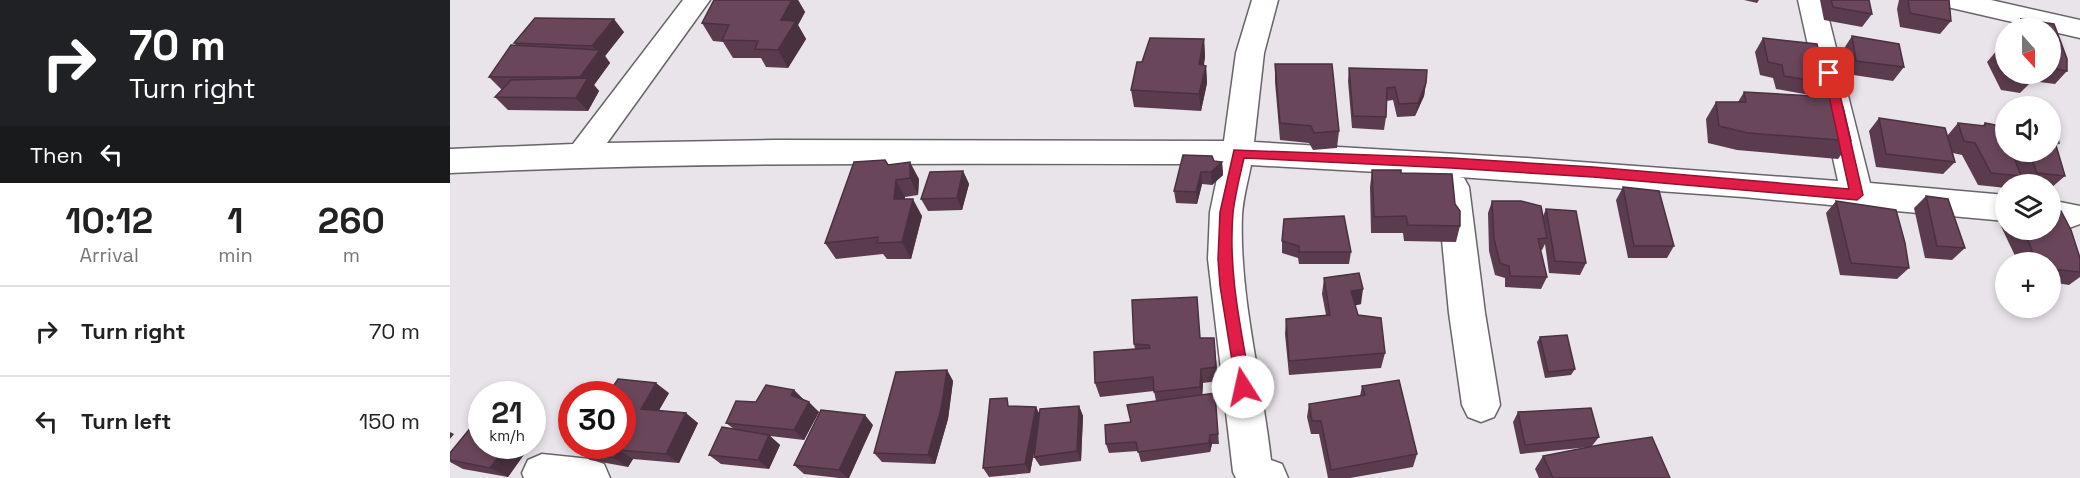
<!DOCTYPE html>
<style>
:root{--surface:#fff;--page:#f2f2f2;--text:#222;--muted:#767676;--line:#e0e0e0}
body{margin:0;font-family:"Space Grotesk",sans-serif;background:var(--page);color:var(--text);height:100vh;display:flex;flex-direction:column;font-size:22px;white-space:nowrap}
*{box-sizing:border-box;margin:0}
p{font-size:20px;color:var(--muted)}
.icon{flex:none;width:33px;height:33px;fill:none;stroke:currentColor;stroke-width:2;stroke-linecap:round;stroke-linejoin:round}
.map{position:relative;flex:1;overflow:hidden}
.panel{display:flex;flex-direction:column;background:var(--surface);width:450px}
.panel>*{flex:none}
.banner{background:#202124;color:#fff;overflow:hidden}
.needle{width:39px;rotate:159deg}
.buttons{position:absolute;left:1545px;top:18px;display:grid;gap:12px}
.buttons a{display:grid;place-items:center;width:66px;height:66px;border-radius:50%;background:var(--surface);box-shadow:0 3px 9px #0003;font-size:30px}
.speed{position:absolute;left:18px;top:381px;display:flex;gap:12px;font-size:30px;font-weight:700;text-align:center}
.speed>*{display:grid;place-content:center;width:78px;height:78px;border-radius:50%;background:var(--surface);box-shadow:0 3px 9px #0003;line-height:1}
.speed small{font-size:15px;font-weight:400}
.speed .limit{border:9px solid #d22;background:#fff;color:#111}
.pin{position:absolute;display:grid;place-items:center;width:51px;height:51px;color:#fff;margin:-26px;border-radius:12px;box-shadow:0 3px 9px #0006}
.me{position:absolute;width:66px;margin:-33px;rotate:350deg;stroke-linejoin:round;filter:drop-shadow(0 0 4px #0008)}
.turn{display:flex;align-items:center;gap:21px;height:126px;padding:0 30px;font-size:27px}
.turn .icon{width:78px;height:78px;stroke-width:2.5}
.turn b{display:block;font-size:42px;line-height:51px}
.then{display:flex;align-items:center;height:57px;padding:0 30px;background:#0003;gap:12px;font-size:22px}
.eta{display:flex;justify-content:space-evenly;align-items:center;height:102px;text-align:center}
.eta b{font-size:36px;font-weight:800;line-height:42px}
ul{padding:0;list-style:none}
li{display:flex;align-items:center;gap:18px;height:90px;padding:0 30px;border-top:2px solid var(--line)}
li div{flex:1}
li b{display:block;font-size:22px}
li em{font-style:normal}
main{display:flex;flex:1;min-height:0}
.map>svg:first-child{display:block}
</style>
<main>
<section class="panel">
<div class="banner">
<div class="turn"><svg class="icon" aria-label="right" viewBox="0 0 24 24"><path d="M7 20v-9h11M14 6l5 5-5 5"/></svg><div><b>70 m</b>Turn right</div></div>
<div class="then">Then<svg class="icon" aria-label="left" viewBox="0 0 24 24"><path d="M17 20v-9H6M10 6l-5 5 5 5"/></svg></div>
</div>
<div class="eta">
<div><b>10:12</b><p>Arrival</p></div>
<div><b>1</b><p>min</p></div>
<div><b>260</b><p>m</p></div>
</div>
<ul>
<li><svg class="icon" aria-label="right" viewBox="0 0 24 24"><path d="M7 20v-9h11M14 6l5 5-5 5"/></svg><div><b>Turn right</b></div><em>70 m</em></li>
<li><svg class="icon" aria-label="left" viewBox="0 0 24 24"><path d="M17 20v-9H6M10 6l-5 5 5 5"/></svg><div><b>Turn left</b></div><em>150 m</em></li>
</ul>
</section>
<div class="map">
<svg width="1630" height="478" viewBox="0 0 1630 478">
<rect width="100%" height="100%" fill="#e9e3ea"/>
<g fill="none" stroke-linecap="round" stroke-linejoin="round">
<g stroke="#69646a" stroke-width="3">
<path id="minor" d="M233,0H260L157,143L325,140L774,141L786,53L802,0H828L814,53L804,142L1077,158L1388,181L1348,0H1374L1420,183L1556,195V221L1293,197L1009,177L1014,178L1019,187L1035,313L1050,405L1044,417L1031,422L1018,417L1012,405L999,313L987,187L992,178L999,176L801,165C798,181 793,198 792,215C789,297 812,379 821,460L832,464L838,478H786L783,472L758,259L760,212L770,164C513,164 257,161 0,173V149L123,144Z
M1489,0H1541L1630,20V38L1600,31V28H1588L1493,6Z
M1600,200L1630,206V224L1619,228L1600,226Z
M92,454L140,459L154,464L160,478H74L72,473L78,460Z"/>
</g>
<use href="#minor" fill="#fff" fill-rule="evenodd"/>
</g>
<path fill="#5b3c4e" d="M264,0H348L355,12L348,25L356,39L338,68L316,67L311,58H283L273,42L263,41L252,23Z
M1294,0H1309L1307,3Z
M1370,0H1419L1422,14L1412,27L1374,20Z
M1449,0H1499L1501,21L1490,34L1450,27L1447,9Z
M1571,19L1604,24L1617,59V71L1605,84L1582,81L1570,93L1551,90L1537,62L1548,49H1556V74H1600V28H1563Z
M174,32L155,56L160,63L144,85L149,91L138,111L58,110L45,97L52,90L39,77L66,45L64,43Z
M1402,36L1454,67L1443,81L1397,74L1393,50Z
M1313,38L1373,70L1382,84L1373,96L1401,141L1388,159L1287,150L1258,143L1256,119L1266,102H1288L1294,92L1365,96L1326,89L1323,78L1310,75L1305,52Z
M754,39L755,57L754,65L756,66L757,83L751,111L684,107L681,90L692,62Z
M825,64L889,131L887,148L863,150L859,143L830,140L825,82Z
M899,68L976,83L974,96L965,116L947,117L943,100L936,101V117L934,130L902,128L898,81Z
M1429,118L1497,136L1508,123L1532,126L1535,123L1556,152H1600V129L1609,143L1606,146L1615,176L1601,188L1600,184H1573L1570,177L1562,184H1556V188L1528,185L1512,155L1503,153L1505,162L1493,174L1426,167L1419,131Z
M764,161L772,162L773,175L762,185L752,184L747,204L726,203L724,191Z
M438,165L469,179L468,195L455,197V199L472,216L461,259H437L433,254L386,259L375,243Z
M922,170L951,173L1005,204L1010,226L1006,242L954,241L953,233H921L920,187Z
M513,171L519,184L512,210L478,211L471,199Z
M1173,187L1224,246L1217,258H1178L1166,200Z
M1476,196L1515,248L1502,260L1475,258L1464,208Z
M1042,201L1093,216L1096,209L1136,263L1130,275L1099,273L1095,244L1092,250H1090L1097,277L1091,289L1055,287V278L1045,275L1039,251L1038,213Z
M1386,201L1459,268L1447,279L1390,275L1376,213Z
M1556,213V230H1600L1630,258V277L1619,285L1600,282V262H1568L1548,220Z
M832,241L901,252L899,264H849L848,258L832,253Z
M874,278L911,304L905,305L908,315L935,353L931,368L839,375L835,334L836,319L876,315L872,294Z
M747,297L750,338H764L768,381L753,383L752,395L765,393L769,444H762L760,452L691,462L688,451L659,453L656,444L706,401L704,391L650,397L645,383L685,349L684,344Z
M1090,337L1125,369L1121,375L1095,378L1087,342Z
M497,370L503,381L498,419L485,464L432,462L424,453Z
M912,386L967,454L963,467L900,478H878L869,434H861L857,417L859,404L910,396Z
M344,390L354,400L369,412L354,440L320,436L330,445L319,469L271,464L259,455L284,429L276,423L306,402Z
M219,393L209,410L248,423L229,463L183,459L178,467L140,460L125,450Z
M562,406L586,407L589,414L629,406L633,416L631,461L590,466L584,457L586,441L580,473L539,477L533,468Z
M1068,412L1149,437L1142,446L1220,478H1089L1085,469L1093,456L1140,447L1070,454L1063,422Z
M423,425L399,478H389L354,474L344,465Z
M32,446H80L58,477L13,469L0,462V453Z"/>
<path fill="#4a3140" d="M342,0H348L355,12L348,25L356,39L338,68L328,50L331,20Z
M164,19L174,32L155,56L160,63L144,85L149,91L138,111L126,98L135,83L130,77L148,53L142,46Z
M754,39L755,57L750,82L749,64Z
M756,66L757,83L751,111L749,94Z
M976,83L974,96L965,116L968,103Z
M435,160L455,197L453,215L444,199Z
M460,162L469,179L468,195L460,178Z
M772,162L773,175L762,185L761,172Z
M513,171L519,184L512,210L507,198Z
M751,172L752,184L747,204L746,192Z
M463,199L472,216L461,259L452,242Z
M913,289L911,304L899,307L901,291Z
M751,369L753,383L752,401L750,387Z
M497,370L503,381L498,419L485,464L478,455Z
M206,383L219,393L204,419L191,409Z
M344,390L354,400L341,395Z
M359,402L369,412L354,440L344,430Z
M629,406L633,416L631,461L627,451Z
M586,407L591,417L580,473L575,464Z
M236,413L248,423L229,463L216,454Z
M415,415L423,425L399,478H397L389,470Z
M0,432L4,434L0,439Z
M319,435L330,445L319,469L308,460Z
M760,435L762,444L760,452L759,443Z
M57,446H80L58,477L40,468Z
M169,450L183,459L178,467L164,458Z"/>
<path fill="#6a465b" stroke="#4a3140" stroke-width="1.5" d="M264,0H342L331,20L346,21L328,50L305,49L308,41L272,40L279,25L252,23Z
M1381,0H1419L1422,14L1383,7Z
M1458,0H1499L1501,21L1460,13Z
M85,18L164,19L142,46L64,43Z
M1571,19L1604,24L1617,59V71L1600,68V28H1574Z
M1402,36L1449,44L1454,67L1406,61Z
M700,38L754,39L749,64L756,66L749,94L681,90L687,62H692Z
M1313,38L1367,44L1373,70L1382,72V84L1334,76L1332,65L1318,62Z
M61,45L150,50L130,77H39Z
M1548,49H1556V62Z
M825,64H882L889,131L864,133L861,126L830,123Z
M899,68L977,70L976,83L968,103L949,104L945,87L937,88L936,117L903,116Z
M1562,74H1582V80L1563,77Z
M138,78L126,98L45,97L61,80Z
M1294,92L1380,97L1384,105L1393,107L1401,141L1298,133L1269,126L1266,102H1296Z
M1429,118L1495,128L1505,162L1436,154Z
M1508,123L1535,126V123L1556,127V152H1562L1571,176L1541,173L1525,143L1514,141Z
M1600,129L1606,130L1609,143L1605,142L1615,176L1587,173L1579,152H1600Z
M733,155L762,156L764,161L772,162L761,172H751L746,192L724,191Z
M435,160L438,165L460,162V178L446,180L444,199H463L452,242L427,243L428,237L375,243L404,162Z
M922,170H951V173L1002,174L1005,204L1010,211V226L958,225L956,216L924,217Z
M513,171L507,198L471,199L480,172Z
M1173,187L1209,191L1224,246H1184Z
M1476,196L1498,199L1515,248L1487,246Z
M1042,201H1071L1091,206L1097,238L1088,239L1097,277L1060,276L1059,266L1050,263L1044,239Z
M1386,201L1446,210L1455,243L1459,268L1401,263Z
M1096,209L1126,211L1136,263L1105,261Z
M1600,211H1611L1621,230L1630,258V272L1600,269V262H1586L1580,245L1572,230H1600Z
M894,216L901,252H849V246L832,241L834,219Z
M909,273L913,289L901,291L908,315L931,318L935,353L839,361L836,319L880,315L874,278Z
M747,297L750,338H764L766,367L751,369L750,387L704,392L703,377L645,383L644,352L700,348L699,345L684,344L682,300Z
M1117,335L1125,369L1098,372L1090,337Z
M497,370L491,409L478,455L424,453L446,372Z
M168,379L206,383L191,409L236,413L216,454L169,450L164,458L125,450L128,446H172V394H158Z
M949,380L967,454L881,470L871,421H862L859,404L915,395L912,386Z
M316,385L344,390L341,395L359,402L344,430L276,423L286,401L306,402Z
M765,393L768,434L760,435L759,443L688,452L686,442L656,444L655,425L681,422L677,405Z
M557,398L558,406L586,407L575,464L533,468L540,399Z
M629,406L627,451L584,457L590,409Z
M1141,408L1149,437L1075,445L1068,412Z
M371,410L415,415L389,470L344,465Z
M22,426L32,427V446H57L40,468L0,460V453Z
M272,427L319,435L308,460L259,455Z
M1202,437L1220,478H1103L1093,456L1154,444Z"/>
<path fill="#e11d48" stroke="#92132f" stroke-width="1.5" d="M1379,68L1385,73L1413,195L1407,200L1143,177L1001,168L794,158C790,176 785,195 783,213C778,272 791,329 801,387L798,392L793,394L787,392L770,286L768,259L770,212L784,150L1001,158L1143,167L1399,189L1374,73Z"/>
</svg>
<div class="buttons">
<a><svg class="needle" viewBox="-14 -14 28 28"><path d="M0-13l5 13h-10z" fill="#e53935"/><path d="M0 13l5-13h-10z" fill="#767676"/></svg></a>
<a><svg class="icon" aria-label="sound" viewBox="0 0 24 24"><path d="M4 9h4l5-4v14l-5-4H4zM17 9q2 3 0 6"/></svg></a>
<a><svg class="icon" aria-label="layers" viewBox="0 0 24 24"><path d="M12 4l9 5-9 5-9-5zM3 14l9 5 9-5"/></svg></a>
<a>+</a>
</div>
<div class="speed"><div>21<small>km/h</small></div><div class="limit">30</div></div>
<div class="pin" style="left:1379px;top:73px;background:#d93025"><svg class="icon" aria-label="arrive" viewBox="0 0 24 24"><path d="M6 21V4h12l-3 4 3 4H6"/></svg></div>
<svg class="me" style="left:793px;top:387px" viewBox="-20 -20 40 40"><circle r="19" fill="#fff"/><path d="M0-13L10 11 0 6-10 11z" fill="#e11d48"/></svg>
</div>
</main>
